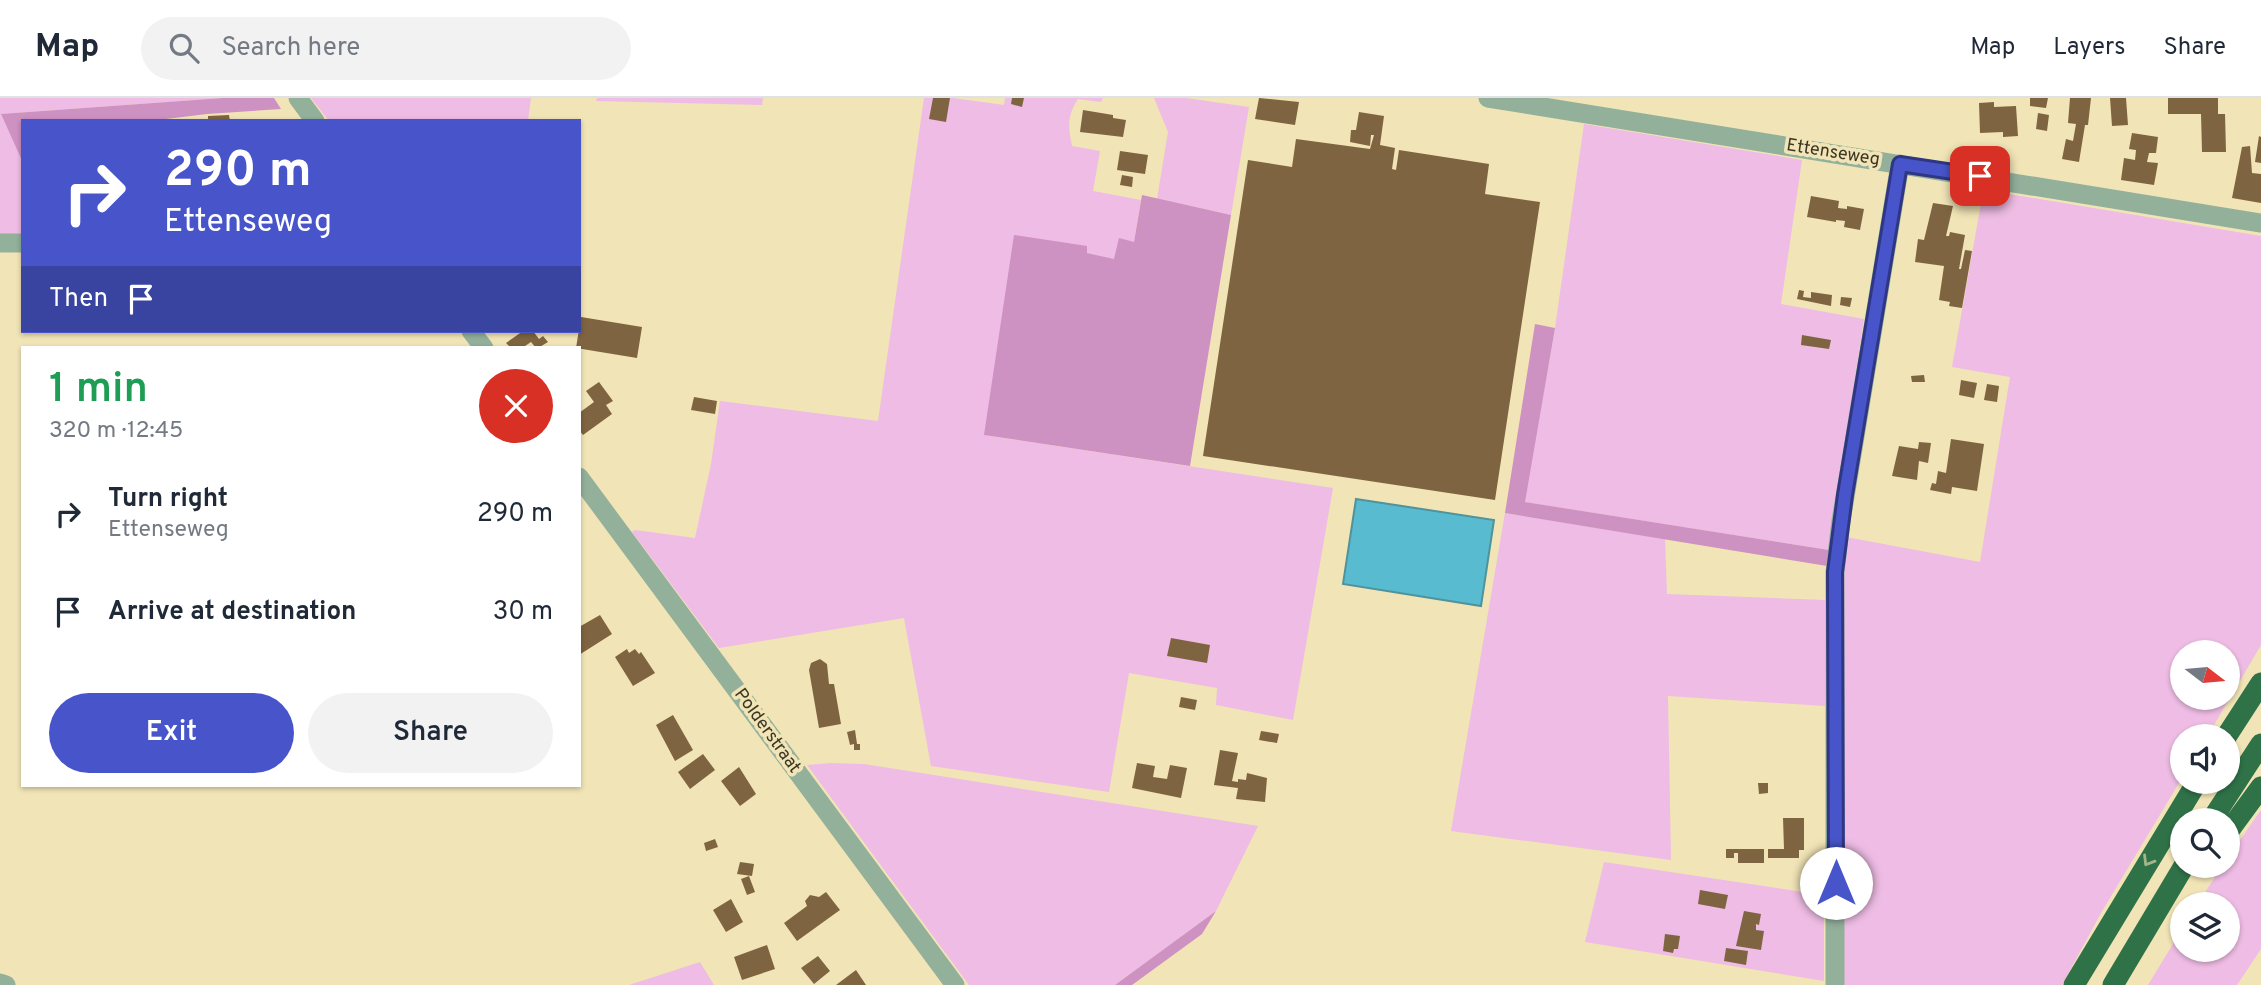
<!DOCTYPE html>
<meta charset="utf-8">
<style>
:root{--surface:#fff;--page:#f2f2f3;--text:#1f2937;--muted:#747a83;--line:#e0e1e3;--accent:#4855ca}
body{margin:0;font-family:Overpass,sans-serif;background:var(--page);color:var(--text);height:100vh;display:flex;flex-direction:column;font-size:26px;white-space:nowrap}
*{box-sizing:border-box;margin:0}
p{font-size:23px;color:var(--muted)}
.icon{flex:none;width:38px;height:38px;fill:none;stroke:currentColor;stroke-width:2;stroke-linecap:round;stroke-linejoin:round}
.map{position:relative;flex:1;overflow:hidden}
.drawer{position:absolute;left:21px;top:248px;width:560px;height:441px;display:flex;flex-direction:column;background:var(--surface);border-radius:0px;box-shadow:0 2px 5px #0004}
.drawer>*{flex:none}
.top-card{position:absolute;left:21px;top:21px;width:560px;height:214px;border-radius:0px;box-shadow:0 2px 5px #0004;background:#4855ca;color:#fff;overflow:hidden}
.needle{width:46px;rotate:106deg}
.tools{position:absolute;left:2170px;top:542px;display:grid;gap:14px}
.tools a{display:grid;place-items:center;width:70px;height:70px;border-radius:50%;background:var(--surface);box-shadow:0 2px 5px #0004;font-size:35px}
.pin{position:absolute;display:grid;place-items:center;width:60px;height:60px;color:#fff;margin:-30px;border-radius:14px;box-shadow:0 4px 10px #0006}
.me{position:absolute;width:77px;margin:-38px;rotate:0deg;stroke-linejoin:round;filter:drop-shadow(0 0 5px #0008)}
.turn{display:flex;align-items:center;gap:24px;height:147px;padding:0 28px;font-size:32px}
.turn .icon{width:91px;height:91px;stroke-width:2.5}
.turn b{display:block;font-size:49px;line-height:60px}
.then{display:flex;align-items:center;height:66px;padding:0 28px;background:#0003;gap:14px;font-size:26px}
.round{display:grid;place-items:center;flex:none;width:74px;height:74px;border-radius:37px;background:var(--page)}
.overview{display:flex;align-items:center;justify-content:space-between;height:119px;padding:0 28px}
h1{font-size:42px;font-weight:600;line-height:52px;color:#1e9e55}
.button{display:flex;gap:14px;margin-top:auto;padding:14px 28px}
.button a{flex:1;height:80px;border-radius:42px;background:var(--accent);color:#fff;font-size:28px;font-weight:600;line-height:80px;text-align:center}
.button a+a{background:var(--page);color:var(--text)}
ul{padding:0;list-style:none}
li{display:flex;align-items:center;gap:21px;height:98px;padding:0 28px}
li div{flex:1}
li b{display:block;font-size:26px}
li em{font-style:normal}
header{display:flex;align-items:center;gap:42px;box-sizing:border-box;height:98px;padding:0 35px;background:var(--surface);border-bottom:2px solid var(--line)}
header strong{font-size:33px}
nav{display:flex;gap:38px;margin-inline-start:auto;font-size:24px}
.search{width:490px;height:63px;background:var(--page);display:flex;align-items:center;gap:18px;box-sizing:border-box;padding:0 24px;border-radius:38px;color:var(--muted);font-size:26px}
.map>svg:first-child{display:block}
</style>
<header>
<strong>Map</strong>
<div class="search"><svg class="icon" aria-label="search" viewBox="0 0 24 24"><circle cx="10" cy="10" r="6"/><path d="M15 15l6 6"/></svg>Search here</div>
<nav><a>Map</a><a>Layers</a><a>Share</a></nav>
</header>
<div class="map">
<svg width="2261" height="887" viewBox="0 0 2261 887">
<rect width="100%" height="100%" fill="#f1e4b6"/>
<path fill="#eebce4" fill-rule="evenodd" d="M0,0H223L1,16L23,65V137H0Z
M311,0H531L528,23H329Z
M597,0H763L762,7L596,3Z
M924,0H953L1004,7L1005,0H1103L1101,4L1078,1C1067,17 1068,30 1072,48L1100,53L1093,93L1141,102L1134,144L1114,161L1087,155V149L984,337L1333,390L1293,622L1216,607L1217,590L1129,575L1109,694L931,668L904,520L719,550L632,434L635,432L695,440L711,366L720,303L878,323Z
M1154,0H1186L1249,9L1231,117L1157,101L1168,34Z
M1584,26L1802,62L1781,206L1864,221L1829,452L1524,404L1555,230Z
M1985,92L2261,138V547L2207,639H2182V680L2101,815L2062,887H1840L1842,459L1846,439L1980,464L2010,279L1952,269L1980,111ZM2182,555H2228V600H2182Z
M1505,415L1665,441L1667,496L1825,502V608L1668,598L1671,762L1451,733Z
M831,665L864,666L1258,728L1216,813L1115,887H969L807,667Z
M2261,712V851L2237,887H2148L2182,831V852H2228V807H2197L2222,768H2228V759Z
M1604,764L1817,796L1824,803V883L1585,844Z
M700,864L714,887H629Z"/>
<path fill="#cd91c2" d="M223,0H274L281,11L207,16L149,23H23V65L1,16Z
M1142,97L1231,117L1190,368L984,337L1014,137L1087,148V155L1114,161L1119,140L1134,144Z
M1535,226L1555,230L1525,404L1829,452L1827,468L1505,415Z
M1216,813L1202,836L1132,887H1115Z"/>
<path fill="#58bbd0" stroke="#4f939c" stroke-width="2" d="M1356,401L1494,422L1481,508L1343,486Z"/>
<path fill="#7f6441" d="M933,0H950L946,24L929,21Z
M1012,0H1024L1022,9L1011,6Z
M1259,0L1299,4L1295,27L1255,21Z
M2030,0H2048L2046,10L2030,8Z
M2070,0H2091L2088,27H2085L2079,64L2062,61L2066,41L2073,43L2076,26L2068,25Z
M2110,0H2126L2128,27L2112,28Z
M2168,0H2218V16H2225L2226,54H2202L2201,16H2168Z
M1994,4V9L2016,8L2018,38L2003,39V34L1980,35L1979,5Z
M1083,12L1113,17V20L1126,22L1123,39L1080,34Z
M1359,14L1384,18L1380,47L1395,50L1392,71L1396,72L1399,52L1489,66L1485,96L1540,104L1495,402L1203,358L1248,62L1292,69L1296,41L1370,51L1374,37H1371L1370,48L1350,44L1351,32H1356Z
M2038,15L2049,17L2047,33L2036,31Z
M229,17L230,23H208V18Z
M2132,35L2158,39L2156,55H2149L2147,64L2158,65L2154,87L2121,82L2124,60L2135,62L2136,52L2129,51Z
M2259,38L2261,39V65L2255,64Z
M2250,48L2252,75L2261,76V105L2232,100L2242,49Z
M1120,53L1148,57L1145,76L1117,72Z
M1122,77L1133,79L1132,89L1120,87Z
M1811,98L1839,103L1838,110L1847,111V108L1864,111L1860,132L1844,129L1845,123L1836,122V124L1807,119Z
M1933,105L1953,108L1946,138H1949L1950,134L1965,137L1959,171H1961L1965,152L1972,153L1962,210L1949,208L1950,204L1939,202L1944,168L1915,164L1918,141L1924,142Z
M1799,192L1804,193L1803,199L1811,200V194L1832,197L1831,208L1797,201Z
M1841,199L1852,200L1850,209L1840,207Z
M581,219L642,229L637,260L576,250Z
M523,233H533L539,241L543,238L548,244L538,250H536L531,244L522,250H511L506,245Z
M1802,237L1831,242L1829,251L1801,247Z
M1924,277L1925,284H1912L1911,278Z
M1961,282L1977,285L1974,300L1959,297Z
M599,284L613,303L606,307L612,316L583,337L579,332V315L594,304L586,293Z
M1987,286L1999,288L1997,304L1984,302Z
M694,299L717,303L715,316L691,312Z
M1951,341L1984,346L1977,393L1952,389L1951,396L1930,392L1932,385L1936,386L1938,373L1946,375Z
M1919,344L1931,345L1928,365L1919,363L1917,382L1892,378L1899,348L1918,351Z
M600,517L612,536L579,557V529Z
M1171,540L1210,547L1207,565L1167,558Z
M627,551L629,555L635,551L639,556L641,554L655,575L633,588L615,559Z
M820,561L827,566L829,586H834L841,626L819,630L809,572L811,565Z
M1181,599L1197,602L1195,612L1179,609Z
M673,617L693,652L675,663L656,627Z
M855,632L857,646H860V652H854V646L850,647L847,634Z
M1261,633L1279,636L1277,645L1259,642Z
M1220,652L1238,655L1232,683L1238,684V681L1246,682L1247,675L1267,680L1265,704L1236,701L1238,690L1214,687Z
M703,656L715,672L690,691L678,674Z
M1137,665L1155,668L1153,679L1167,681L1170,667L1187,670L1181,700L1132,690Z
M739,669L756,696L740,708L721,683Z
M1758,685H1768V695L1759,696Z
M1783,720H1804V752H1799V760H1768V751H1784Z
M715,741L718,749L706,753L704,745Z
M1726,751H1764V765H1738V755H1734V760H1726Z
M740,764L754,766L752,778L737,776Z
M749,778L755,794L747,797L741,781Z
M1700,792L1728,797L1725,811L1698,806Z
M826,794L840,812L797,843L784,825L807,808L805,803L810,797L819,799Z
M731,801L743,824L726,834L713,812Z
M1744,813L1761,816L1759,827L1756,826V832L1764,833L1761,852L1736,848Z
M1665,836L1680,838L1678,851H1674L1673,855L1663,853Z
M767,847L775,871L742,882L734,859Z
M1726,850L1748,853L1746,867L1724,863Z
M818,858L830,873L814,886L801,870Z
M856,872L866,887H836Z"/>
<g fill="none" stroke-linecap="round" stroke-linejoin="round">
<path stroke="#93b09b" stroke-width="19" d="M298,0L315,23
M1488,0L2261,125
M0,145H23
M471,233L484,250
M579,379L955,887
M0,885L6,887
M1835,887V474L1841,423L1900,66"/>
<path stroke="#2f7248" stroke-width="21" d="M2226,639L2261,585
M2211,723L2261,646
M2228,734L2261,689
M2074,887L2197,684
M2113,887L2184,768"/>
</g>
<defs><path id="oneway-chevron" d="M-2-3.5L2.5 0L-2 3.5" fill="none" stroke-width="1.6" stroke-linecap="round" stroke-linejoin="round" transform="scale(1.75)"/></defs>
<use stroke="#a3b68a" href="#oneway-chevron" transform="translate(2148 763) rotate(121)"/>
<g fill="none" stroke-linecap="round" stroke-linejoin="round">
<g stroke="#2f3783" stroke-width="18">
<path id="route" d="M1836,785L1835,474L1845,397L1900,66L1980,78"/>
</g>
<use href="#route" stroke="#4855ca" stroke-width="12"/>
</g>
<g text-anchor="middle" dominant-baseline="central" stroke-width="7" stroke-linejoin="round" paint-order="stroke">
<g font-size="18" fill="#3b3624" stroke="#f1e4b6">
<text transform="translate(1833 55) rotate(9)">Ettenseweg</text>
<text transform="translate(767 633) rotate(54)">Polderstraat</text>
</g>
</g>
</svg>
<div class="tools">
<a><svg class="needle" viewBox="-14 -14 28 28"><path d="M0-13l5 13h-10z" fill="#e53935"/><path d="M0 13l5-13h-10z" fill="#747a83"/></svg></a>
<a><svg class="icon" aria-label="sound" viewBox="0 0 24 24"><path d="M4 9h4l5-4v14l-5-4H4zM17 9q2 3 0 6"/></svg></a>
<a><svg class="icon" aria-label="search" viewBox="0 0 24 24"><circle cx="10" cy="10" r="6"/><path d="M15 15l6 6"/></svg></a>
<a><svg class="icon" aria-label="layers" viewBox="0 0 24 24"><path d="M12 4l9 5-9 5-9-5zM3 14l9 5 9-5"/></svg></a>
</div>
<div class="pin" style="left:1980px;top:78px;background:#d93025"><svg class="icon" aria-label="arrive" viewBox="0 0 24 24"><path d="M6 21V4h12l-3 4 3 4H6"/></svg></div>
<svg class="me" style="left:1836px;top:785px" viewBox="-20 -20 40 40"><circle r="19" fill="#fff"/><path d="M0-13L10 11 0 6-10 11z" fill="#4855ca"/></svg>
<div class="top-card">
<div class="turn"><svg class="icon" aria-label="right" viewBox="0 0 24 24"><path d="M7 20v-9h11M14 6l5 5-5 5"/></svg><div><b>290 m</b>Ettenseweg</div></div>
<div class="then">Then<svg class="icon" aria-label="arrive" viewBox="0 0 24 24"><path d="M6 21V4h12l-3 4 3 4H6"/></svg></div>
</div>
<section class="drawer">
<div class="overview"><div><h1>1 min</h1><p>320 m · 12:45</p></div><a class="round" style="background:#d93025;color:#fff"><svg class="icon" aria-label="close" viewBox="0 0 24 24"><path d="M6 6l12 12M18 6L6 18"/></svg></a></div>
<ul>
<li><svg class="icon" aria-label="right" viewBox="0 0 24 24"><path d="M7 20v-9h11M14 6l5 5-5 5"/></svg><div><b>Turn right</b><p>Ettenseweg</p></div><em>290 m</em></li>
<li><svg class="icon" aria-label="arrive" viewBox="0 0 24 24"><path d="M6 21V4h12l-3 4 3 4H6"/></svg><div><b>Arrive at destination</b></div><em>30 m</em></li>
</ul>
<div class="button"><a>Exit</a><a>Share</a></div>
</section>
</div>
